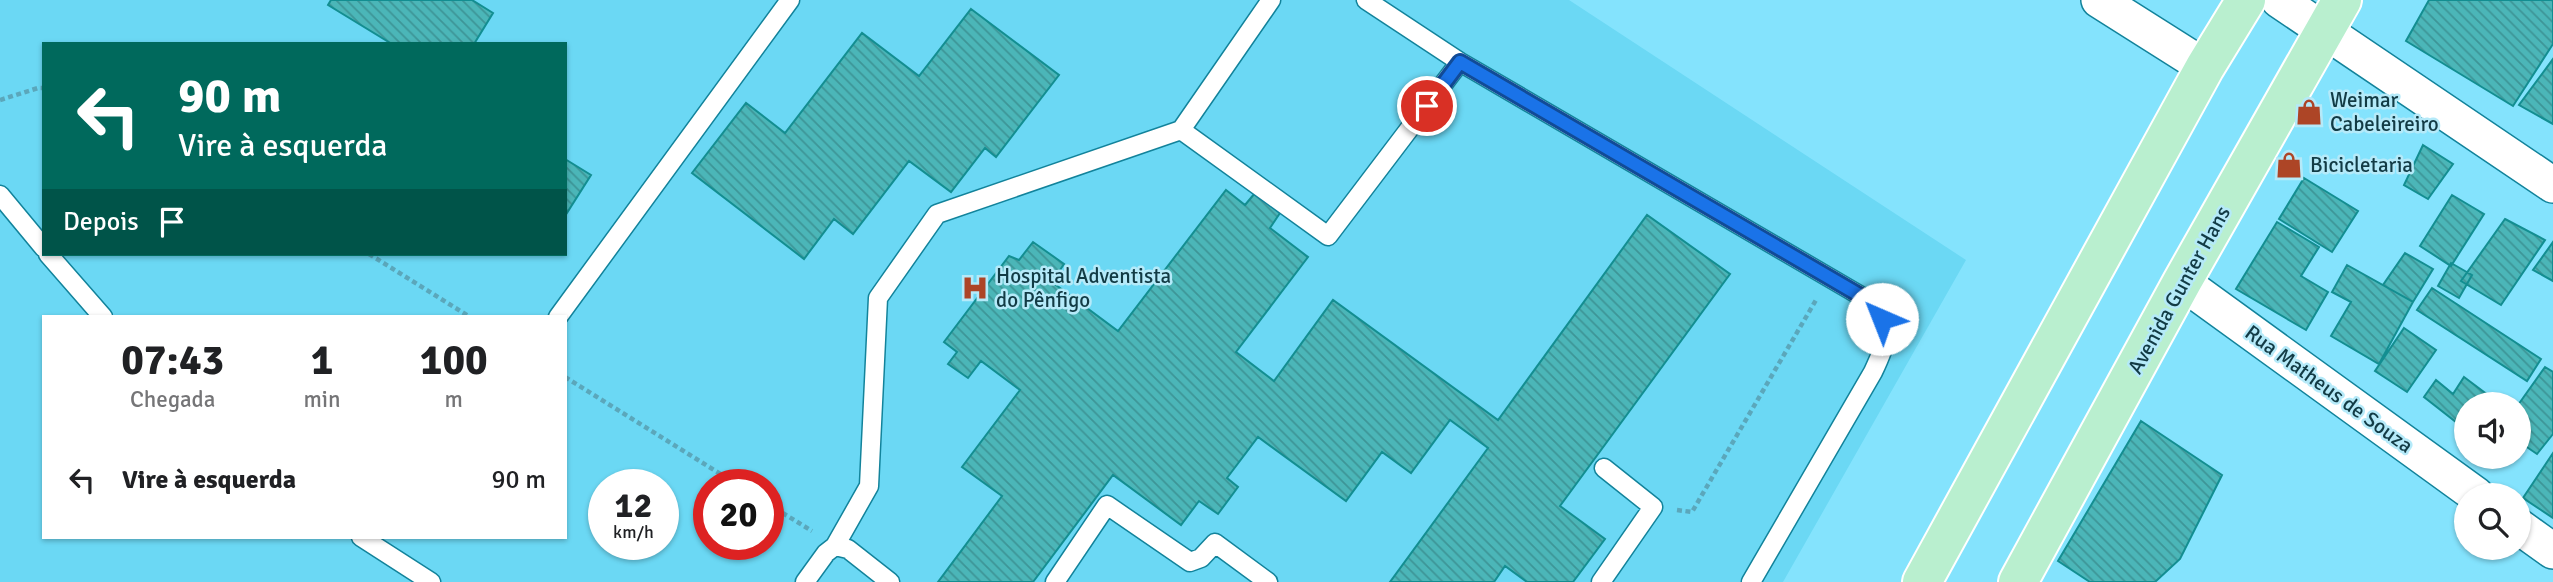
<!DOCTYPE html>
<html lang="pt">
<meta charset="utf-8">
<style>
:root{--surface:#fff;--page:#f2f2f2;--text:#202124;--muted:#757577}
body{margin:0;font-family:Signika,sans-serif;background:var(--page);color:var(--text);height:100vh;display:flex;flex-direction:column;font-size:26px;white-space:nowrap}
*{box-sizing:border-box;margin:0}
p{font-size:23px;color:var(--muted)}
.icon{flex:none;width:38px;height:38px;fill:none;stroke:currentColor;stroke-width:2;stroke-linecap:round;stroke-linejoin:round}
.map{position:relative;flex:1;overflow:hidden}
.sheet{position:absolute;left:42px;top:315px;width:525px;height:224px;display:flex;flex-direction:column;background:var(--surface);border-radius:0px;box-shadow:0 2px 5px #0004}
.sheet>*{flex:none}
.hud{position:absolute;left:42px;top:42px;width:525px;height:214px;border-radius:0px;box-shadow:0 2px 5px #0004;background:#00695c;color:#fff;overflow:hidden}
.controls{position:absolute;left:2454px;top:392px;display:grid;gap:14px}
.controls a{display:grid;place-items:center;width:77px;height:77px;border-radius:50%;background:var(--surface);box-shadow:0 2px 5px #0004;font-size:35px}
.speed{position:absolute;left:588px;top:469px;display:flex;gap:14px;font-size:35px;font-weight:700;text-align:center}
.speed>*{display:grid;place-content:center;width:91px;height:91px;border-radius:50%;background:var(--surface);box-shadow:0 2px 5px #0004;line-height:1}
.speed small{font-size:18px;font-weight:400}
.speed .limit{border:10px solid #d22;background:#fff;color:#111}
.pin{position:absolute;display:grid;place-items:center;width:60px;height:60px;color:#fff;margin:-30px;border:4px solid #fff;border-radius:50%;box-shadow:0 2px 7px #0007}
.me{position:absolute;width:77px;margin:-38px;rotate:316deg;stroke-linejoin:round;filter:drop-shadow(0 0 5px #0008)}
.turn{display:flex;align-items:center;gap:24px;height:147px;padding:0 21px;font-size:32px}
.turn .icon{width:91px;height:91px;stroke-width:2.5}
.turn b{display:block;font-size:49px;line-height:60px}
.then{display:flex;align-items:center;height:66px;padding:0 21px;background:#0003;gap:14px;font-size:26px}
.eta{display:flex;justify-content:space-evenly;align-items:center;height:119px;text-align:center}
.eta b{font-size:42px;font-weight:700;line-height:49px}
ul{padding:0;list-style:none}
li{display:flex;align-items:center;gap:21px;height:91px;padding:0 21px}
li div{flex:1}
li b{display:block;font-size:26px}
li em{font-style:normal}
.map>svg:first-child{display:block}
</style>
<div class="map">
<svg width="2553" height="582" viewBox="0 0 2553 582">
<defs>
<pattern id="building-back-hatch" width="6" height="6" patternUnits="userSpaceOnUse" patternTransform="scale(1.75)"><rect width="6" height="6" fill="#4bb6b8"/><path d="M-1 5l2 2M0 0l6 6M5-1l2 2" fill="none" stroke="#3d9597"/></pattern>
</defs>
<rect width="100%" height="100%" fill="#84e3fd"/>
<path fill="#6bd8f4" fill-rule="evenodd" d="M0,0H1569L1966,260L1783,582H0ZM44,44H565V254H44ZM44,317H565V537H44ZM604,485H663V544H604ZM709,485H768V544H709Z"/>
<path fill="url(#building-back-hatch)" stroke="#138e91" stroke-width="2" d="M331,0H472L493,13L474,44H392L328,5Z
M2429,0H2553V44L2513,106L2406,41Z
M971,9L1059,75L996,157L985,148L951,192L909,161L853,234L834,219L804,259L692,173L746,103L785,133L862,33L919,76Z
M2553,59V124L2519,105Z
M2423,145L2453,164L2428,199L2404,185Z
M565,159L591,175L565,216Z
M2304,178L2358,211L2332,252L2279,219Z
M1226,190L1245,205L1255,193L1280,213L1270,228L1308,257L1236,352L1274,381L1333,300L1498,420L1647,215L1730,274L1560,506L1605,539L1573,582H1527L1505,566L1494,582H1390L1488,448L1450,420L1411,473L1382,452L1346,501L1258,437L1227,478L1238,487L1218,514L1199,501L1181,525L1113,475L1033,582H938L1002,496L962,467L1020,390L981,361L968,378L948,364L957,352L944,342L1009,256L1019,260L1033,242L1064,264L1052,282L1118,331Z
M2452,195L2484,214L2451,266L2420,246Z
M2505,219L2545,240L2501,305L2461,281Z
M2277,222L2319,247L2301,276L2328,292L2306,330L2236,289Z
M2553,242V281L2533,270Z
M2405,253L2433,269L2413,302L2383,285Z
M2451,263L2472,275L2459,298L2438,286Z
M2347,265L2413,302L2379,364L2331,336L2351,302L2332,292Z
M2432,288L2541,359L2527,381L2417,310Z
M2404,328L2436,350L2407,392L2375,371Z
M2545,367L2553,372V434L2537,454L2518,441V405Z
M2464,377L2500,404H2466V430L2424,397L2436,380L2453,394Z
M2141,421L2222,475L2180,559L2155,582H2090L2058,561Z
M2553,453V518L2523,498Z"/>
<g fill="none" stroke-linecap="round" stroke-linejoin="round">
<g stroke="#12839b" stroke-width="21">
<path id="lane" d="M1366,0L1460,62L1866,299C1890,330 1889,338 1873,372L1751,582
M1181,130L1328,236L1460,62
M0,195L44,248
M48,254L103,317
M558,317L790,0
M361,537L431,582
M835,546L869,486L878,298L937,214L1181,130L1271,0
M805,582L826,553L835,546L848,549L890,582
M1055,582L1107,505L1190,562L1201,558L1215,543L1268,582
M1601,582L1653,507L1604,468"/>
</g>
<g stroke="#12839b" stroke-width="38">
<path id="street" d="M2099,0L2205,67
M2279,0L2553,185
M2182,282L2476,495
M2518,526L2553,551"/>
</g>
<g stroke="#fff" stroke-width="42">
<path id="primary" d="M1922,582L2205,67L2246,0
M2018,582L2182,282L2342,0"/>
</g>
<path stroke="#5ba7bb" stroke-width="4.5" stroke-dasharray="5 3.5" stroke-linecap="butt" d="M0,100L38,88H44
M369,254L470,317
M565,377L738,485
M768,504L812,531
M1677,510L1692,512L1816,300"/>
<use href="#lane" stroke="#fff" stroke-width="18"/>
<use href="#street" stroke="#fff" stroke-width="35"/>
<use href="#primary" stroke="#b9efcf" stroke-width="38"/>
</g>
<g fill="none" stroke-linecap="round" stroke-linejoin="round">
<g stroke="#114b97" stroke-width="18">
<path id="route" d="M1427,106L1460,62L1866,299L1882,319"/>
</g>
<use href="#route" stroke="#1a73e8" stroke-width="12"/>
</g>
<defs>
<g id="shop-bare" transform="scale(2.1)"><path d="M-5-2.5h2.3a2.7 3.5 0 0 1 5.4 0H5L5.5 6h-11ZM-1.5-2.5h3a1.5 2.3 0 0 0-3 0Z" fill="#ad4526" stroke="#b5eaf9" stroke-width="2.5" paint-order="stroke"/></g>
<g id="hospital-bare" transform="scale(2.1)"><path d="M-5-5h3v3.5h4V-5h3V5h-3V1.5h-4V5h-3Z" fill="#ad4526" stroke="#b5eaf9" stroke-width="2.5" paint-order="stroke"/></g>
</defs>
<g fill-rule="evenodd">
<use href="#shop-bare" x="2309" y="112"/>
<use href="#shop-bare" x="2289" y="165"/>
<use href="#hospital-bare" x="975" y="288"/>
</g>
<g text-anchor="middle" dominant-baseline="central" stroke-width="5" stroke-linejoin="round" paint-order="stroke">
<g font-size="21" fill="#123b45" stroke="#b5eaf9" text-anchor="start">
<text x="2330" y="100">Weimar<tspan x="2330" dy="24">Cabeleireiro</tspan></text>
<text x="2310" y="165">Bicicletaria</text>
<text x="996" y="276">Hospital Adventista<tspan x="996" dy="24">do Pênfigo</tspan></text>
</g>
<g font-size="21" fill="#123b45" stroke="#b5eaf9">
<text transform="translate(2179 290) rotate(-61)">Avenida Gunter Hans</text>
<text transform="translate(2329 389) rotate(36)">Rua Matheus de Souza</text>
</g>
</g>
</svg>
<div class="controls">
<a><svg class="icon" aria-label="sound" viewBox="0 0 24 24"><path d="M4 9h4l5-4v14l-5-4H4zM17 9q2 3 0 6"/></svg></a>
<a><svg class="icon" aria-label="search" viewBox="0 0 24 24"><circle cx="10" cy="10" r="6"/><path d="M15 15l6 6"/></svg></a>
</div>
<div class="speed"><div>12<small>km/h</small></div><div class="limit">20</div></div>
<div class="pin" style="left:1427px;top:106px;background:#d93025"><svg class="icon" aria-label="arrive" viewBox="0 0 24 24"><path d="M6 21V4h12l-3 4 3 4H6"/></svg></div>
<svg class="me" style="left:1882px;top:319px" viewBox="-20 -20 40 40"><circle r="19" fill="#fff"/><path d="M0-13L10 11 0 6-10 11z" fill="#1a73e8"/></svg>
<div class="hud">
<div class="turn"><svg class="icon" aria-label="left" viewBox="0 0 24 24"><path d="M17 20v-9H6M10 6l-5 5 5 5"/></svg><div><b>90 m</b>Vire à esquerda</div></div>
<div class="then">Depois<svg class="icon" aria-label="arrive" viewBox="0 0 24 24"><path d="M6 21V4h12l-3 4 3 4H6"/></svg></div>
</div>
<section class="sheet">
<div class="eta">
<div><b>07:43</b><p>Chegada</p></div>
<div><b>1</b><p>min</p></div>
<div><b>100</b><p>m</p></div>
</div>
<ul>
<li><svg class="icon" aria-label="left" viewBox="0 0 24 24"><path d="M17 20v-9H6M10 6l-5 5 5 5"/></svg><div><b>Vire à esquerda</b></div><em>90 m</em></li>
</ul>
</section>
</div>
